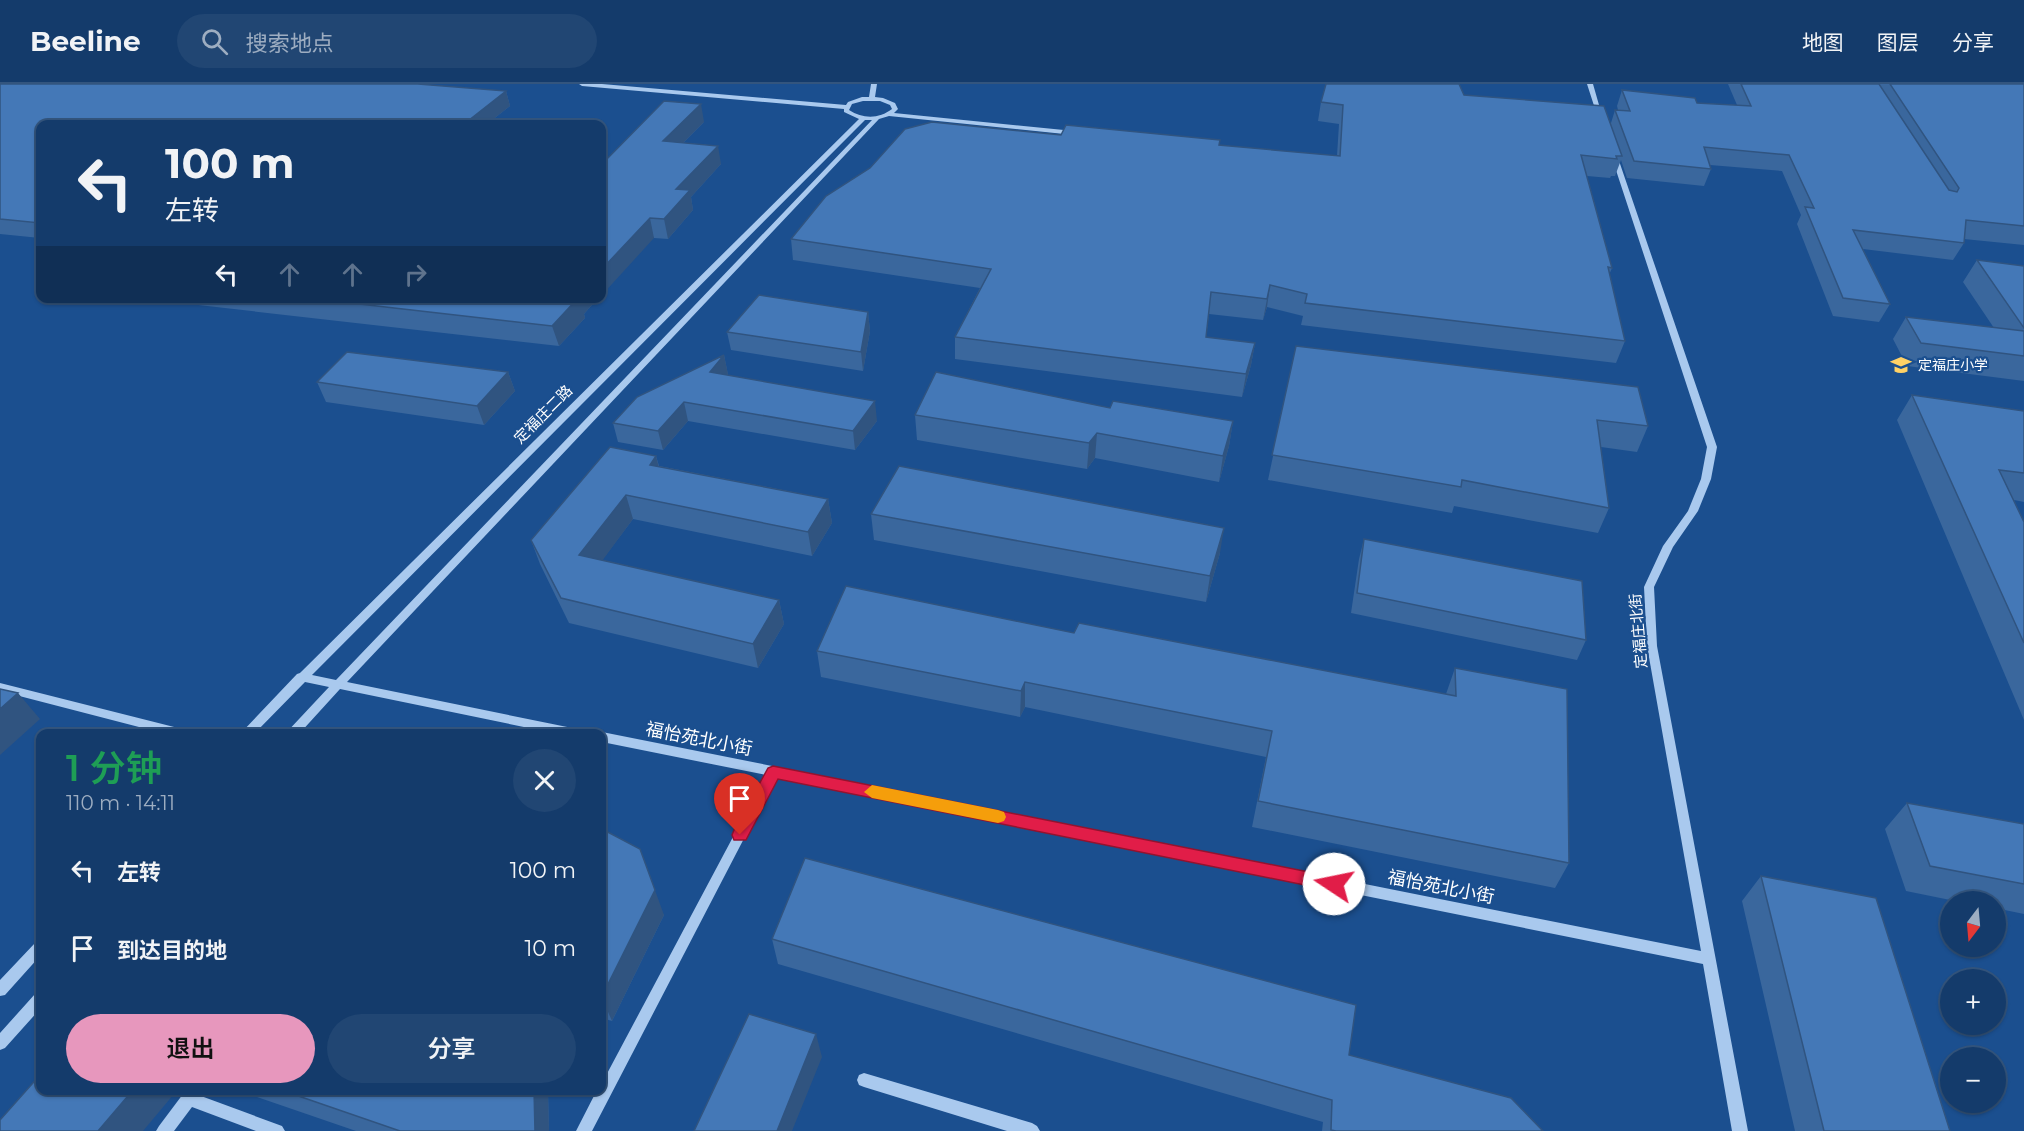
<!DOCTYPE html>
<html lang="zh">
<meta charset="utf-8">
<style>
:root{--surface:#143b6b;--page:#214673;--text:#f1f3f6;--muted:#9dadc1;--line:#33557e;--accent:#e797bd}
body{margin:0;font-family:Montserrat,"Noto Sans SC",sans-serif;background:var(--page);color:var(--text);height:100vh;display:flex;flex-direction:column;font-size:22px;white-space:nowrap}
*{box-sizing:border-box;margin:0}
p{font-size:20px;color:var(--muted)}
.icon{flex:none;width:33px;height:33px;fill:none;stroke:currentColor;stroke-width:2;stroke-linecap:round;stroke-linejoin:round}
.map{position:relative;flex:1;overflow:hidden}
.drawer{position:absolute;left:36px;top:645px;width:570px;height:366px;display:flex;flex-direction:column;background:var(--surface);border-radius:12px;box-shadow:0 2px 4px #0004,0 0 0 2px var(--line)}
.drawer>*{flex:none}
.guide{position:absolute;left:36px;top:36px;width:570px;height:183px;border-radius:12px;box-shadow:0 2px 4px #0004,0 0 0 2px var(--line);background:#143b6b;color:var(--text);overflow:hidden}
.needle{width:39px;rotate:196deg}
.tools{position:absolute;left:1940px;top:807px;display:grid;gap:12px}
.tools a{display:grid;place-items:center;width:66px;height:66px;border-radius:50%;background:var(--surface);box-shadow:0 2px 4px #0004,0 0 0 2px var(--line);font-size:30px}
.pin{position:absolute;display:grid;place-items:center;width:51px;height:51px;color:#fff;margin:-62px -26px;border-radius:50% 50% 50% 0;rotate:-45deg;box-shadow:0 0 6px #0007}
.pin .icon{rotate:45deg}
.me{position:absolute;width:66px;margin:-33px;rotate:281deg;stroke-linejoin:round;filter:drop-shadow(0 0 4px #0008)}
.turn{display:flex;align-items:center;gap:21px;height:126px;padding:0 30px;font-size:27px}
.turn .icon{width:78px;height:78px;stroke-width:2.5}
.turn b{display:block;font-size:42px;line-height:51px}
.lanes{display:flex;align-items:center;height:57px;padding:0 30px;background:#0003;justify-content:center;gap:30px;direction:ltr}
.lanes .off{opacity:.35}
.round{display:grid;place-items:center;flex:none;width:63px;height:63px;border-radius:32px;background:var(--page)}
.headline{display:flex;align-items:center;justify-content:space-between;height:102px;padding:0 30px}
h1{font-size:36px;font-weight:600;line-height:45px;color:#1e9e55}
.action{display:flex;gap:12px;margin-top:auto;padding:12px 30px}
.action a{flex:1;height:69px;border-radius:36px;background:var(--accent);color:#111;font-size:24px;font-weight:600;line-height:69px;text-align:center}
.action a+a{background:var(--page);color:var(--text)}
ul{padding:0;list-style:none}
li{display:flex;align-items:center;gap:18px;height:78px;padding:0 30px}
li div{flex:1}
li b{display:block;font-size:22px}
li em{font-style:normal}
header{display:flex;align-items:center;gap:36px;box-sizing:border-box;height:84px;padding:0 30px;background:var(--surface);border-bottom:2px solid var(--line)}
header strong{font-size:28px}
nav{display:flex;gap:33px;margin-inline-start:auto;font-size:21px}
.search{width:420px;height:54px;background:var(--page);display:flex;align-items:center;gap:15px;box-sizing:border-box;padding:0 21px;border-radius:33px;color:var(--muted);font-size:22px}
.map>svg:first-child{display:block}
</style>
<header>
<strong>Beeline</strong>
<div class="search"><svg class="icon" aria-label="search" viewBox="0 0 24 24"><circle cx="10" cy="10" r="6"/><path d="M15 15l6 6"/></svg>搜索地点</div>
<nav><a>地图</a><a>图层</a><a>分享</a></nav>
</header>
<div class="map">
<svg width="2024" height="1047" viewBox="0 0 2024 1047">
<rect width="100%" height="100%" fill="#1b4f8f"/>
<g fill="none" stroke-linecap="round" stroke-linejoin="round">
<path fill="#a9c9ee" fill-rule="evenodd" d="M579,0H602L846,21L848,18L862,13H869L871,0H877L875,13L883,14L895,19L898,25L894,29L1074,47L1077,49L1074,51L889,32L879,35L347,598L582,646L586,647L588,650H558L340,605L299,650H285L329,603L305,598L254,650H240L297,590L300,589L859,35L844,28V25L582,2ZM863,17H880L890,21L892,25C879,35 863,35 849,26L852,20ZM865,36H872L336,596L312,591Z
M1587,0H1593L1603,35L1598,34Z
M1614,69L1617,71L1717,363L1711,395L1698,427L1673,463L1654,503L1657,562L1748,1047H1732L1703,880L776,693L592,1047H576L597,1006H602V999L766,691L602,658V650H599L602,648L1701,867L1647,562L1644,503L1663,462L1688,427L1701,395L1707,363L1611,71Z
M0,599L186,646L190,647L192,650H166L0,607Z
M40,857V872L5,911L0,912V896L35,859Z
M40,908V925L5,964L0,966V949L35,910Z
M864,989L1032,1039L1037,1042L1040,1047H1007L864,1003L859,1001L857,996L859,991Z
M186,1006H203L201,1012L282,1042L285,1047H256L192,1023L174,1047H156L159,1042Z"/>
</g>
<path fill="#3a679d" d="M0,0L506,7L510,22L487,40H40V154L0,150Z
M1728,0H2024V161L1964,155V159L1953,176L1863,165L1890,220L1879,238L1833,232L1797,140L1801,131L1782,87L1710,81L1711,85L1704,102L1627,94L1621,76L1615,92H1611L1610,94L1587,92L1612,184L1609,191L1625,257L1616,279L1301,241L1303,232L1267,223L1263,236L1209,230L1206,253L1255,259L1251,281L1242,313L955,275V253L980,204L793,176L791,155L1061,51L1220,61L1337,72L1339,40L1318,37L1321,18L1464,11L1611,39L1615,26H1618L1617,22L1622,6L1697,19L1737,21Z
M704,38L683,59L721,80L691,113L693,126L668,155L654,154L602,80Z
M1977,176L2024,182V297L1907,282L1893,255L1906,233L1994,244L1963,198Z
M136,214H598L584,230L585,234L559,262Z
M868,228L870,247L863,287L731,266L727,248Z
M1296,262L1648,342L1637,368L1601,363L1609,424L1598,449L1454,422L1452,429L1268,396Z
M724,271L728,291L877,337L855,366L688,337L663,366L618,358L613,339Z
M508,288L515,307L484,341L326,318L317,298Z
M1912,311L2024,327V418L2014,416L2024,438V636L1897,336Z
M1110,324L1233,337L1229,362L1219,398L1095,374L1087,385L917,356L915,331Z
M656,372L659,382L828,415L832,439L812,472L633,435L602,476L779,516L784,540L758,584L569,539L540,480L531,456Z
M871,430L1220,469L1206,518L874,456Z
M1364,455L1586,556L1577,576L1351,529L1359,475Z
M1074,549L1446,610L1455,584L1569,779L1555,804L1252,743L1266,673L1025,623L1020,633L821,593L817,567Z
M1907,719L2024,740V830L1995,824V818H1960L1906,807L1885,745Z
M602,745L664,831L612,937L602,934Z
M1761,792L1950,1047H1795L1742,817Z
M772,855L1543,1047H1322L1323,1038L778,880Z
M250,1006H547L548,1008L549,1047H356L257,1013Z"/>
<path fill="#305480" d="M506,7L510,22L487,40H464Z
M701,20L704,38L667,75L663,57Z
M718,62L721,80L691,113L693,126L668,155L664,135L676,105Z
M650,134L654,154L602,211V185Z
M1270,201L1267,223L1263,236L1267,215Z
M576,214H598L584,230L585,234L559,262L552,242Z
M868,228L870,247L863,287L861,268Z
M1255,259L1251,281L1242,313L1246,290Z
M724,271L728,290L714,307L710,288Z
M508,288L515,307L484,341L477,322Z
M875,317L877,337L855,366L853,347Z
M684,318L688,337L663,366L658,347Z
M1233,337L1229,362L1219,398L1223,372Z
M1097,349L1095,374L1087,385L1089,359Z
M656,372L662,396L650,381Z
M626,411L633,435L588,496L579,471Z
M828,415L832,439L812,472L808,448Z
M1224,444L1220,469L1206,518L1210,492Z
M779,516L784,540L758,584L753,560Z
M1025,598V623L1020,633L1021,607Z
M18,609L40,635L0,671V625Z
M640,765L664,831L612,937L602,914V912Z
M816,950L822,973L792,1047H777Z
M133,1006H171L174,1010L143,1047H98Z
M534,1006H547L548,1008L549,1047H535Z"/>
<path fill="#4478b7" stroke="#305480" stroke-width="1.5" d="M0,0H418L506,7L464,40H40V139L0,135Z
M1326,0H1459L1464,11L1604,22L1622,72H1616L1617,75L1581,71L1612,184L1608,183L1625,257L1305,219L1307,210L1270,201L1267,215L1211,208L1206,253L1255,259L1246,290L955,253L991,185L791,155L826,112L870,84L905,45L932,38L1061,51L1066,41L1220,56L1219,61L1340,72L1343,21L1321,18Z
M1741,0H1879L1949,106L1957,108L1959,104L1890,0H2024V142L1966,136L1964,159L1853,146L1890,220L1843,214L1805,123L1814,124L1789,71L1704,63L1711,85L1634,77L1615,26L1630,27L1622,6L1695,14L1697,19L1751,22Z
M664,17L701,20L663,57L718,62L676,105L690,106L664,135L650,134L602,185V80Z
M1977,176L2024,182V244Z
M759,211L868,228L861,268L727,248Z
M307,214H578L552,242Z
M1906,233L2024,247V272L1921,259Z
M1296,262L1638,303L1648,342L1597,336L1609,424L1462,396L1461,403L1272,371Z
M347,268L508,288L477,322L317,298Z
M724,271L710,288L875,317L853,347L684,318L658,347L613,339L637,313Z
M936,288L1110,324L1113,317L1233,337L1223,372L1097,349L1089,359L915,331Z
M1912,311L2024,327V389L1999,386L2024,438V559Z
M610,363L656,372L650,381L828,415L808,448L626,411L579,471L779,516L753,560L561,514L531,456Z
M899,382L1224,444L1210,492L871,430Z
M1364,455L1582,497L1586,556L1357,509Z
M846,502L1074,549L1079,539L1456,612L1455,584L1567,605L1569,779L1258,717L1272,647L1025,598L1021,607L817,567Z
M0,605L18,609L0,625Z
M1907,719L2024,740V800L1930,782Z
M602,745L640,765L655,806L602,912Z
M805,774L1356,921L1349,971L1511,1014L1543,1047H1336L1331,1046L1332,1016L772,855Z
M1761,792L1876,814L1950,1047H1824Z
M749,930L816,950L777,1047H694Z
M40,991V1006H133L98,1047H0V1036Z
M281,1006H534L535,1047H400Z"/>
<path fill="#e11d48" stroke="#92132f" stroke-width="1.5" d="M773,682L1334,793L1340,795L1343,800L1340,805L1334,807L778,695L746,756H734L732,751L734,746L768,684Z"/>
<path fill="#f59e0b" d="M872,701L998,726L1004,728L1006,733L1004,737L998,739L872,714L864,708Z"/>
<defs>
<g id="school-bare" transform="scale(1.62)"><path d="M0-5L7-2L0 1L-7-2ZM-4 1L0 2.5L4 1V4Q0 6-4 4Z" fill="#ffd166" stroke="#1b4f8f" stroke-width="2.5" paint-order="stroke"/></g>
</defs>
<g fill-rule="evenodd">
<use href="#school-bare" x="1901" y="281"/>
</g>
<g text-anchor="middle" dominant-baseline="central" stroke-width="4.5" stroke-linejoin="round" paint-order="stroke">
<g font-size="14" fill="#fff" stroke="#1b4f8f" text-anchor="start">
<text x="1918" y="281">定福庄小学</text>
</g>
<g font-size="15" fill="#fff" stroke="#1b4f8f">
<text transform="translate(543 330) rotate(-45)">定福庄二路</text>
<text transform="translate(1638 547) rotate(-95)">定福庄北街</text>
</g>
<g font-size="18" fill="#fff" stroke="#1b4f8f">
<text transform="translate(699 655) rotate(11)">福怡苑北小街</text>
<text transform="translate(1441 803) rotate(11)">福怡苑北小街</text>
</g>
</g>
</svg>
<div class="tools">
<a><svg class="needle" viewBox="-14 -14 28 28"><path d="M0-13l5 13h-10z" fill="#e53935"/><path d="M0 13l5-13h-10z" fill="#9dadc1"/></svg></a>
<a>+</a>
<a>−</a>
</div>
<div class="pin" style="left:740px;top:751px;background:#d93025"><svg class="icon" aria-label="arrive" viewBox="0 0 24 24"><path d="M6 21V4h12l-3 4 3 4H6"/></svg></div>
<svg class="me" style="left:1334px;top:800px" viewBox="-20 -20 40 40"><circle r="19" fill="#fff"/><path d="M0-13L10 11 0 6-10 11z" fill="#e11d48"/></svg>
<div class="guide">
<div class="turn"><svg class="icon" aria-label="left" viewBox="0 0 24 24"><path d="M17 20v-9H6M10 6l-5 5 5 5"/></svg><div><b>100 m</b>左转</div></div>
<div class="lanes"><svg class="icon" aria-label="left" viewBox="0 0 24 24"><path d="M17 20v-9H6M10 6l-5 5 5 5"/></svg><svg class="icon off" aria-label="ahead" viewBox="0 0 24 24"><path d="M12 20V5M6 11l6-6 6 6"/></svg><svg class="icon off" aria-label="ahead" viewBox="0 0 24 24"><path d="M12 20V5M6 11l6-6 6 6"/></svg><svg class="icon off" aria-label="right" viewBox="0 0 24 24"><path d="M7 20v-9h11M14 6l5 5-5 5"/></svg></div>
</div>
<section class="drawer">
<div class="headline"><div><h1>1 分钟</h1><p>110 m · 14:11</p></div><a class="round"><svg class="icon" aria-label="close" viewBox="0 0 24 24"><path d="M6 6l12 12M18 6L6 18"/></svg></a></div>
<ul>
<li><svg class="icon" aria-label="left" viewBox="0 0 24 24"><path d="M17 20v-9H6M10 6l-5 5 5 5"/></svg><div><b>左转</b></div><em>100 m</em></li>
<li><svg class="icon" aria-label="arrive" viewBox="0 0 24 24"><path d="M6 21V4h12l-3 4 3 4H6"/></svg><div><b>到达目的地</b></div><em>10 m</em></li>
</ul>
<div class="action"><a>退出</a><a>分享</a></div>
</section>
</div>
